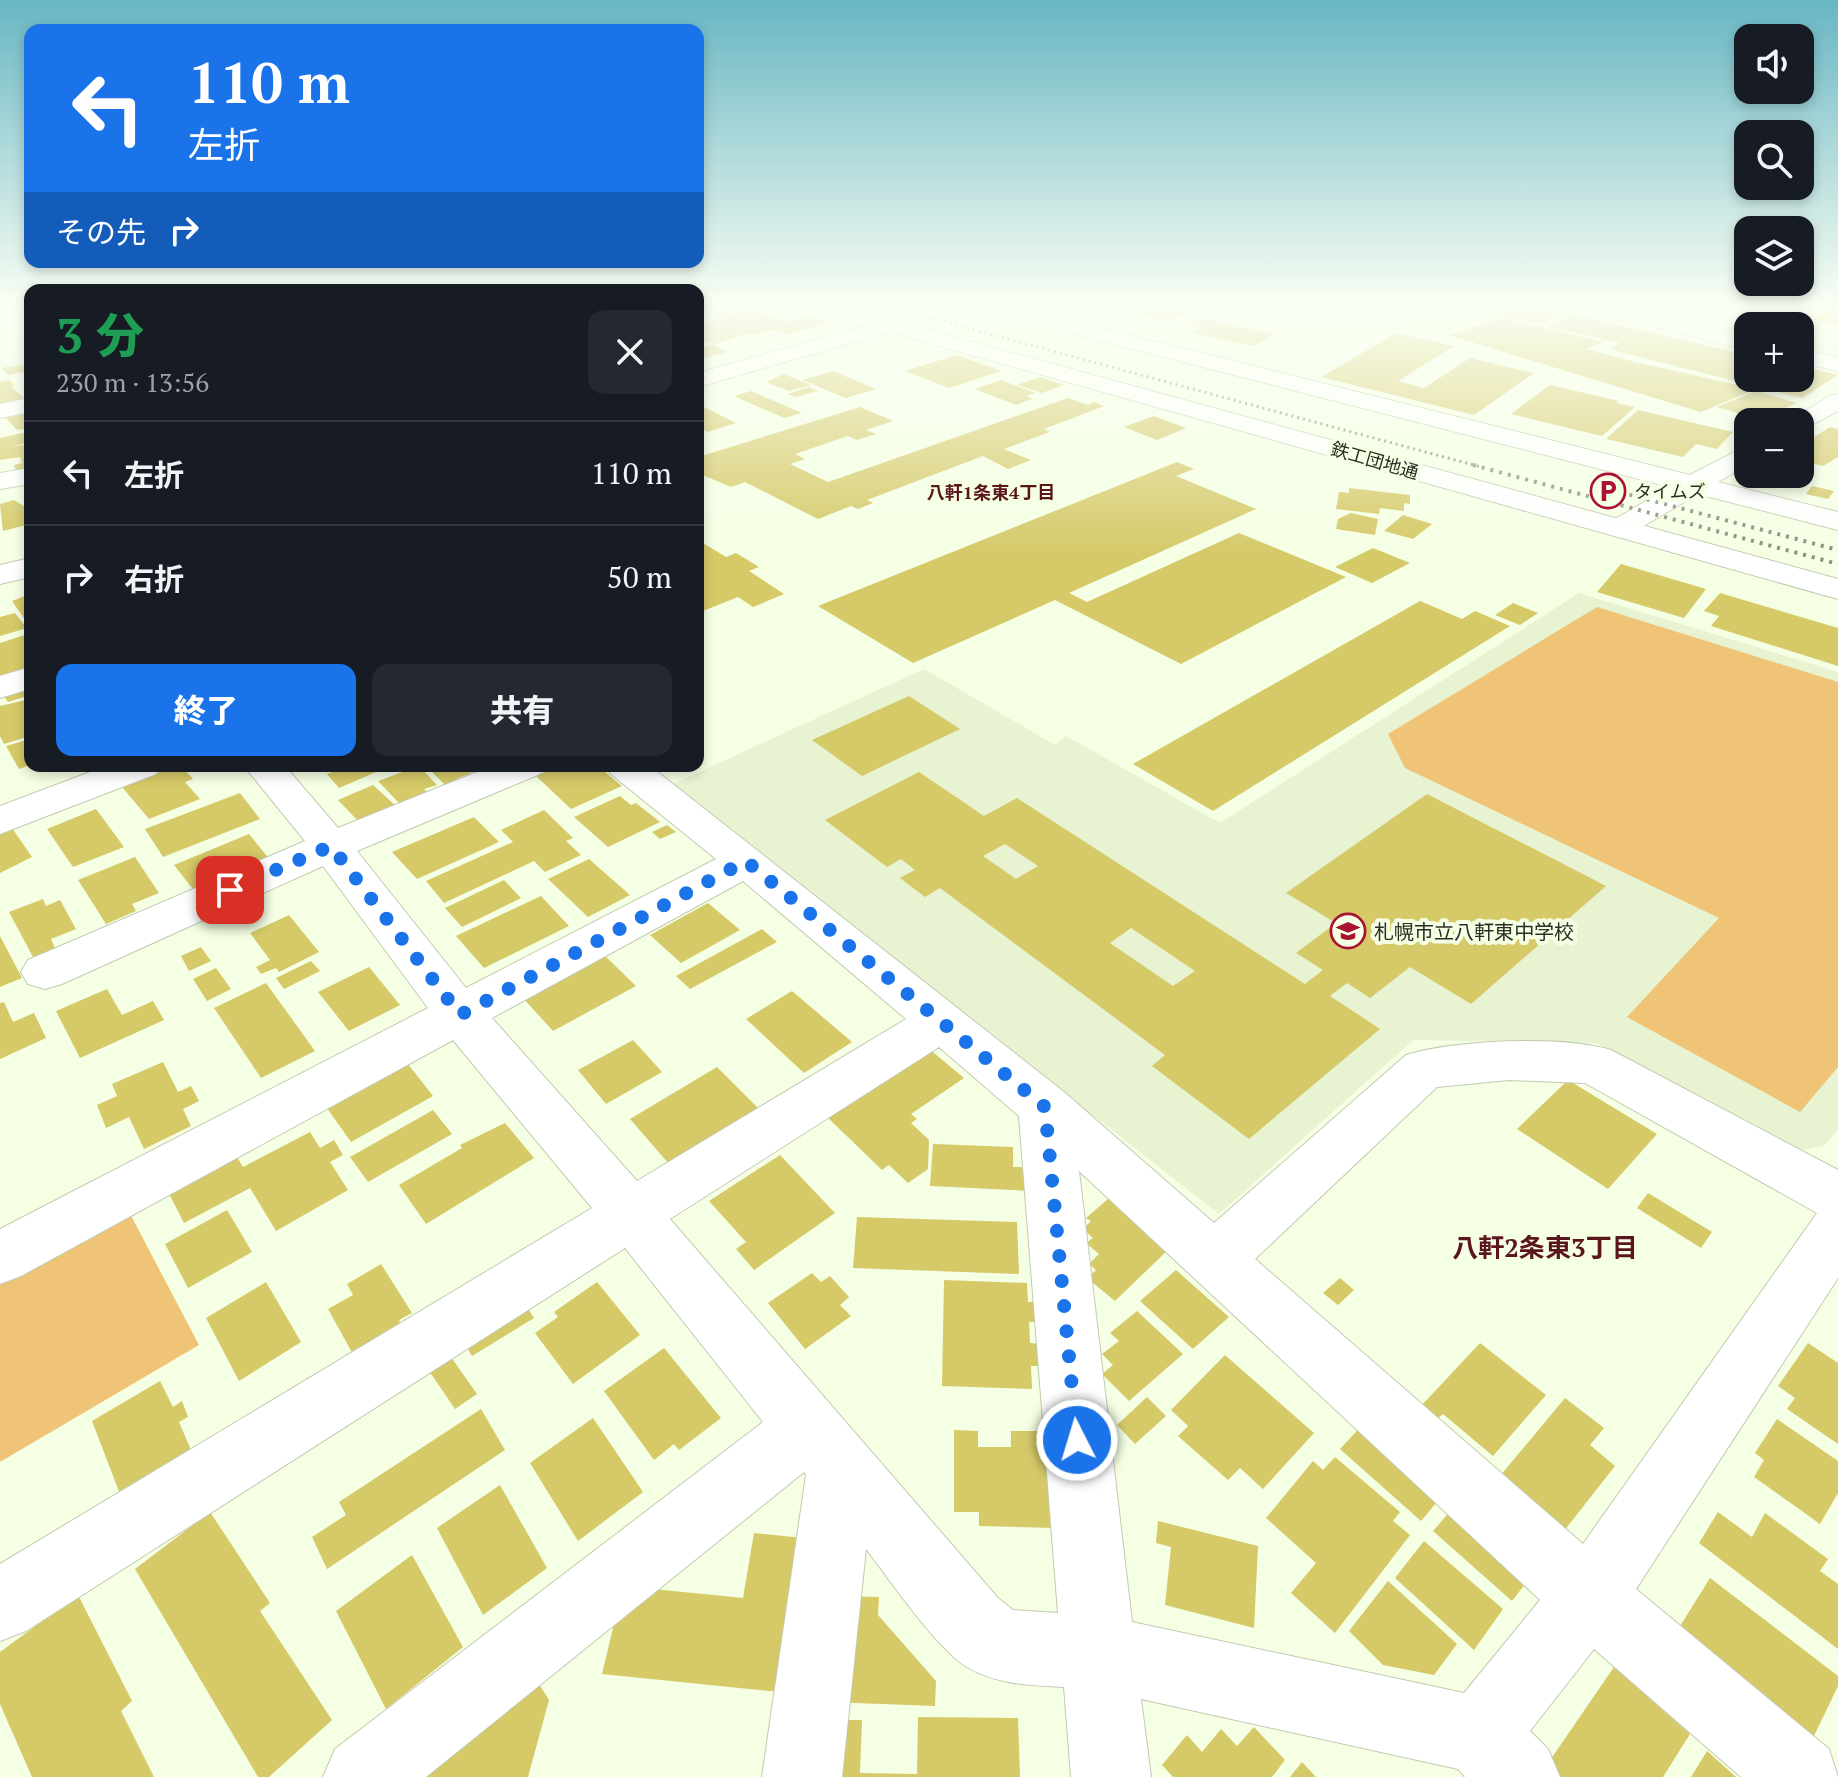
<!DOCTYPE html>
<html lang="ja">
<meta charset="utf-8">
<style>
:root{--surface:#171b24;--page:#242831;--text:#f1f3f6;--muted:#9ea1a6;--line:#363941;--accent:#1a73e8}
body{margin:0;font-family:"PT Serif","Noto Sans JP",serif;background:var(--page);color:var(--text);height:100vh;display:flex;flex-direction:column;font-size:30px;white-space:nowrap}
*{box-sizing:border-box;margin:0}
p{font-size:26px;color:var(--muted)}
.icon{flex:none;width:44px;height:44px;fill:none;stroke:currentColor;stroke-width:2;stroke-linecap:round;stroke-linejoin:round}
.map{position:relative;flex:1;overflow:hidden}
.details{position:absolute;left:24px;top:284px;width:680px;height:488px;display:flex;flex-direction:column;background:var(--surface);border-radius:16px;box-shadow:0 4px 12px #0003}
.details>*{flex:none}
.top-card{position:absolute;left:24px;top:24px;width:680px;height:244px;border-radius:16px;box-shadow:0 4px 12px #0003;background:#1a73e8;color:#fff;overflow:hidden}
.buttons{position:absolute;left:1734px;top:24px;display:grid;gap:16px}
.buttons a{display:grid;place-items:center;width:80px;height:80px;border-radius:16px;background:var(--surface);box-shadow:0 4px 12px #0003;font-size:40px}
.pin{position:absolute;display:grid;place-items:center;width:68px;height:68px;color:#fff;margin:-34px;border-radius:16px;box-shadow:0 4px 12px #0006}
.me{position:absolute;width:88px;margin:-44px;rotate:355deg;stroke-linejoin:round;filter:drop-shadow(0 0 6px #0008)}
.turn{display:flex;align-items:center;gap:28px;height:168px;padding:0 32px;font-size:36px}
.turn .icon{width:104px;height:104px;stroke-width:2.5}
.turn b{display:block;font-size:56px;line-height:68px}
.then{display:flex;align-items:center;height:76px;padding:0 32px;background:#0003;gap:16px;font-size:30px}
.round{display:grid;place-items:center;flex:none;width:84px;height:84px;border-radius:16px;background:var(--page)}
.head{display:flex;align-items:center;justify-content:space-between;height:136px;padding:0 32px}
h1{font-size:48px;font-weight:800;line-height:60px;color:#1e9e55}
.action{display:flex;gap:16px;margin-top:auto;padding:16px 32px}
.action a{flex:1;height:92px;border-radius:16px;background:var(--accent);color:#fff;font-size:32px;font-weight:800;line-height:92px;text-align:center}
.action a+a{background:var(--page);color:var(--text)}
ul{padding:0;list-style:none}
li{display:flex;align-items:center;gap:24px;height:104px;padding:0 32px;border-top:2px solid var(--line)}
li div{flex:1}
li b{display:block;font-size:30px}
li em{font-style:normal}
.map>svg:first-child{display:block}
</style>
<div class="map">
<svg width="1838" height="1777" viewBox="0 0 1838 1777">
<rect width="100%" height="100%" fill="#f5ffe4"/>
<path fill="#e7f3d1" d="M1278,306H1583L1538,325L1498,315L1441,332L1361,312L1332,321Z
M1579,593L1838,672V1129L1825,1145L1786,1154L1596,1043L1413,1040L1219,1214L671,785L924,669L1055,745L1066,736L1220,823Z"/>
<path fill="#efc477" d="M1597,607L1838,682V1067L1800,1112L1627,1017L1719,918L1405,768L1388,734Z
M127,1208L199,1345L0,1462V1275Z"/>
<path fill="#d5c968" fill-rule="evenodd" d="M707,306H751L720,316L698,310Z
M1116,306H1209L1162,321Z
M1330,306H1369L1348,314L1325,308Z
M1472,306H1580L1538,324L1466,308Z
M1770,306H1838L1834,312L1838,313V325L1765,308Z
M746,309L786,321L812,316L831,323L785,335L772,330L755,335L747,333L716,344L698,339V326Z
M1571,314L1748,355V378H1800V366L1838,375L1802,398L1609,349L1620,343L1547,326Z
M1201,318L1274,334L1253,346L1191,333L1199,328L1187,325Z
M1501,318L1604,342L1587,349L1635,362L1756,389L1701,412L1448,335Z
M1397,333L1454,346L1398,381L1424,388L1470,358L1534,373L1474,415L1321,377Z
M713,344L727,352L698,360V348Z
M957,355L1001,371L949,388L905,371Z
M30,363V371L8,375L2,368Z
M833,371L876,389L846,398L802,380Z
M784,374L811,385L789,391L766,382Z
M1040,377L1064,385L1042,393L1017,385Z
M10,380L15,386H11L27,401L0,405V382Z
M1001,380L1035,393L1026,396L1032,399L1016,405L975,389Z
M1550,385L1619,401L1616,403L1635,407L1602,436L1511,414Z
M809,387L818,391L796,397L787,394Z
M751,391L802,413L784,418L734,396Z
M1756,391L1797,403L1758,419L1717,407Z
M1068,398L1088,405L1094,402L1104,406L1044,429L1050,432L1004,449L1031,460L1008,469L983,456L867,500L873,503L858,509L851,506L818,519L745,482L731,487L698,473V457L860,407L893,421L866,430L876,434L857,440L848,436L795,454L805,459L790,464L828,482Z
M698,404L736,423L708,432L698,427Z
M1638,410L1733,432L1717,449L1696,444L1683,457L1606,439Z
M30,412V428L17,430L5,417Z
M1154,416L1186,428L1157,440L1124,427Z
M1830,427L1838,429V457L1823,466L1800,460V446Z
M27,432L30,442L10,447L30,444V468L16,471L14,465L22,463L20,457L0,460V438Z
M1177,462L1194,469L1176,476L1256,509L1069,593L1087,602L1239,533L1346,577L1181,664L1055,600L913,663L818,606Z
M1812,486L1834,491L1828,499L1806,494Z
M1349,488L1410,495V504L1404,503V511L1380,508L1379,514L1336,509L1339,492L1349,493Z
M14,500L30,510V524L3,531L0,504Z
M1351,513L1378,519L1375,535L1336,529L1338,519Z
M1403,515L1432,524L1413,539L1384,531Z
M698,540L726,557L736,553L759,567L749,571L784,594L753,607L738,597L698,613Z
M1373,548L1410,563L1372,583L1335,567Z
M1621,564L1706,589L1684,618L1597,592Z
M1720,593L1838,628V666L1711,626L1719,616L1704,611Z
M30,594V627L12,601Z
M1420,601L1462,619L1475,611L1510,626L1213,811L1133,764Z
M1513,603L1538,613L1520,625L1495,615Z
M15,613L27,628L0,636V617Z
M28,634L30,668L0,677V643Z
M30,684V695L8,702L2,693Z
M909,696L960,729L862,776L812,740Z
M30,699V736L4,744L0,736V706Z
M30,739V765L19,769L6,746Z
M390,766L339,788L327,774L334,771L330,767L333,766Z
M419,766L437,785L424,789L428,793L400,804L378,781Z
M437,766H477L480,769L456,779L460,783L448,788L429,769Z
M559,766H598L622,786L571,809L536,776Z
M172,767L177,772L185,770L193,779L185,782L200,799L149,819L122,787Z
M919,772L984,816L1017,798L1305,984L1323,970L1296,953L1336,923L1286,893L1427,794L1606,886L1471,1004L1410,967L1370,998L1347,983L1330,996L1380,1029L1249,1139L1152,1066L1165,1055L940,888L925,897L900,878L915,870L901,859L887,867L825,820ZM1005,844L1038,866L1016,879L983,856ZM1131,928L1195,971L1173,986L1110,943Z
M373,785L397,807L360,823L338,800Z
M240,793L260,819L163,857L145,829Z
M620,796L631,805L636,803L660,822L608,847L574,817Z
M96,809L124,847L73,867L47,829Z
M544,810L573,838L566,841L581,855L545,872L534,861L444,903L426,881L513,842L501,830Z
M474,817L499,842L417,879L392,852Z
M667,825L676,832L660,839L652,832Z
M12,828L32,857L0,873V832Z
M249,834L271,861L196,893L174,865Z
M135,857L159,893L132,904L136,911L106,924L78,880Z
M589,859L630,895L588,917L548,879Z
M504,880L521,898L462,927L445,908Z
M541,896L569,926L484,968L456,936Z
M43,899L46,906L60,900L76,929L51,939L55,948L33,957L9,912Z
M708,903L740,930L681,963L650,935Z
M289,915L319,952L279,972L276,968L261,974L256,967L270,960L250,933Z
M762,929L777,942L690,989L676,976Z
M0,936L22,978L0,987Z
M201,947L211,961L189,971L181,956Z
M603,954L636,986L553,1031L522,997Z
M311,961L320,971L284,989L276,978Z
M369,967L400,1005L349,1031L318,992Z
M216,968L231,989L207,1001L193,979Z
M266,983L315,1051L261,1078L214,1008Z
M107,989L122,1015L153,1001L164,1020L80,1058L56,1011Z
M792,991L852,1042L804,1073L746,1019Z
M4,1002L13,1022L34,1013L46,1038L0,1059V1003Z
M633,1040L662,1072L606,1104L578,1070Z
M928,1048L964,1078L911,1114L917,1119L911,1123L929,1140L928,1169L908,1183L889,1165L882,1170L825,1115Z
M163,1062L178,1092L191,1086L199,1101L183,1109L191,1126L144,1149L129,1117L106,1128L97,1105L117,1096L112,1084Z
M408,1064L433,1096L351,1142L324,1104Z
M717,1067L759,1109L669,1164L630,1119Z
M1568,1080L1657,1134L1608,1189L1517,1129Z
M433,1110L452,1134L368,1182L350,1157Z
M505,1123L534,1158L426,1224L399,1185L462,1148L460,1145Z
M310,1132L320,1148L334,1140L343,1155L330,1162L348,1190L276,1231L250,1188L184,1223L164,1184L232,1149L243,1167Z
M933,1144L1013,1147V1167H1031V1191L930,1186Z
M780,1155L835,1213L754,1270L736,1249L746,1242L709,1201Z
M1648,1193L1712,1232L1701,1248L1637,1208Z
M1109,1198L1171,1247L1115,1301L1087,1278L1096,1270L1089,1264L1099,1254L1086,1243L1093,1238L1083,1229L1091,1221L1086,1218Z
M227,1210L252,1252L188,1288L165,1244Z
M857,1217L1017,1222L1019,1274L853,1268Z
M381,1264L412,1313L399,1320L402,1326L354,1356L328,1309L353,1295L347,1284Z
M1176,1270L1229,1317L1193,1349L1140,1301Z
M812,1273L821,1282L830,1276L849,1297L840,1305L851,1316L805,1349L768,1303Z
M1340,1278L1354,1290L1338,1305L1323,1293Z
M944,1280L1027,1283L1028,1302H1037L1038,1322H1029L1030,1343L1042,1344V1366H1031L1032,1389L942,1386Z
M266,1282L301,1342L239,1381L206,1318Z
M597,1282L640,1335L573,1384L535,1333L558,1317L554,1312Z
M522,1299L534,1318L472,1356L461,1337Z
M1137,1311L1183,1354L1129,1401L1102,1374L1113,1365L1102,1354L1119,1341L1110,1333Z
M1480,1343L1546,1395L1493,1456L1443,1414L1437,1419L1421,1406Z
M1808,1343L1838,1363V1444L1787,1409L1795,1398L1778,1386Z
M444,1347L477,1394L455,1409L423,1362Z
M664,1348L721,1418L679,1450L674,1444L654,1460L604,1391Z
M1225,1355L1314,1433L1263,1489L1240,1468L1228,1480L1178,1436L1188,1426L1171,1410Z
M160,1381L173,1407L182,1401L188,1417L179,1422L191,1450L120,1494L92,1421Z
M1147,1397L1166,1416L1135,1444L1117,1425Z
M1565,1398L1604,1428L1590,1445L1615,1466L1564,1531L1500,1476Z
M481,1409L505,1450L327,1569L312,1537L346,1515L339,1502Z
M593,1418L643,1492L578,1541L530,1463Z
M1777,1419L1838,1461V1493L1820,1524L1754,1477L1764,1460L1755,1453Z
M1366,1421L1447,1490L1421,1521L1340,1449Z
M954,1430L978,1431V1447H1011V1431H1049L1056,1528L979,1526V1512H954Z
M1335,1457L1400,1512L1393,1521L1410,1535L1335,1633L1291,1593L1316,1563L1266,1518L1313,1461L1323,1470Z
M500,1485L547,1568L483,1615L437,1528Z
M1461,1499L1538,1567L1512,1601L1433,1531Z
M210,1512L270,1603L260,1611L332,1720L269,1777H258L135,1569Z
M1718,1512L1752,1537L1765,1513L1828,1559L1820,1571L1838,1584V1649L1699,1543Z
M1158,1521L1258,1546L1254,1628L1165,1605L1171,1547L1156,1543Z
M754,1533L803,1538L780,1692L602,1674L623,1586L743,1598Z
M1424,1541L1503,1609L1474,1650L1395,1578Z
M412,1555L463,1647L386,1709L336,1611Z
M1710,1578L1838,1676V1686L1812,1740L1677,1631Z
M1388,1581L1457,1644L1434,1675L1383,1665L1349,1631Z
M78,1595L132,1701L121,1711L154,1777H32L0,1704V1652Z
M838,1596L879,1597L878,1615L936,1681L935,1706L830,1702Z
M1614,1667L1690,1734L1663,1777H1553L1544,1769Z
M539,1684L549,1700L528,1777H425Z
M918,1717L1018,1718L1020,1777H826L829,1720H862L860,1773L917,1774Z
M1254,1727L1285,1760L1272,1777H1173L1162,1765L1187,1735L1202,1752L1221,1729L1237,1746Z
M1707,1751L1736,1777H1691Z
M1302,1762L1316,1777H1290Z"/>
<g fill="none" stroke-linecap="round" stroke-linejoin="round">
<g stroke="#c2cbb1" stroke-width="2">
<path id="minor" d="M0,306H11L8,310L0,312Z
M978,306H1012L1690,475L1748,445V464L1718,482L1838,512V530L1698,494L1630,534L1620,537L1610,534L1605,528L1610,522L1670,487L981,310Z
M1590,306H1616L1748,336V350L1592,312Z
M1800,348L1838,357V371L1800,362Z
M1838,394V411L1800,431V422H1788L1829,396Z
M30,398V412L0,418V404Z
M30,468V484L0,489V473Z
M30,667V689L0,698V676Z
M106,766H162L156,774L0,834V806Z
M244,766H285L338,828L492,766H546L540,774L357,851L466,988L716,859L611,774L605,766H650L1064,1092L1214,1223L1406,1055C1455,1040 1562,1035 1611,1050L1838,1170V1278L1636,1589L1829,1749L1838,1777H1741L1594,1649L1530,1731L1548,1749L1560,1777H1465L1458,1769L1141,1699L1151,1777H1071L1064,1687C1031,1685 997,1685 967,1667C937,1649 890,1580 866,1549L842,1777H762L806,1475L804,1472L426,1777H323L335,1749L763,1422L625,1248L26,1631L0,1641V1564L592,1208L453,1040L21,1276L0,1284V1229L428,1008L323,866L62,984L45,989L28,984L21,972L28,960L305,841ZM743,881L906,1019L637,1181L492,1018ZM939,1047L1019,1116L1058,1613L1013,1610L998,1598L670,1219ZM1509,1080L1585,1083L1817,1213L1583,1544L1255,1259L1437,1087ZM1079,1171L1540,1600L1464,1693L1132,1622Z"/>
</g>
<g stroke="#c2cbb1" stroke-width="2">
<path id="tertiary" d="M809,306H841L1838,579V599L812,310Z"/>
</g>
<g stroke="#c2cbb1" stroke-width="2">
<path id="primary" d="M936,306H968L965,310L698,387V373Z
M30,558V577L0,584V565Z"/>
</g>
<use href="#minor" fill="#fff" fill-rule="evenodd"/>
<use href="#tertiary" fill="#fff" fill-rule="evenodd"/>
<use href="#primary" fill="#fff" fill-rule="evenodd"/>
<path stroke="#8a907e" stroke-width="3" stroke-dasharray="2 4" stroke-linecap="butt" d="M886,306L1481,467"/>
<path stroke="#8a907e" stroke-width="4" stroke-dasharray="3 6" stroke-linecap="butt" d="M1473,465L1838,564
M1612,490L1838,550"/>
</g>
<linearGradient id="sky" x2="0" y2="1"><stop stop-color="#67b5c3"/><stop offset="0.55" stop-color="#fafff3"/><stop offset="1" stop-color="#fafff3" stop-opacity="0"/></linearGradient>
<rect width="1838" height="554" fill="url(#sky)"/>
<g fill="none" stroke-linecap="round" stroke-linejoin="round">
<path stroke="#1a73e8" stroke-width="14" stroke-dasharray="0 25.2" d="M230,890L331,846L460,1015L746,861L1045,1107L1077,1440"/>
</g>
<defs>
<g id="parking-ring" transform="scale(1.8)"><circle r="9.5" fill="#f5ffe4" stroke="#a91232" stroke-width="1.5"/><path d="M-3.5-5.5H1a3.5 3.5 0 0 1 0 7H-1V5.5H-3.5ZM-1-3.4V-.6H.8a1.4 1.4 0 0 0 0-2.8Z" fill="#a91232"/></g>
<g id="school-ring" transform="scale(1.8)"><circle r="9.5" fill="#f5ffe4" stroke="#a91232" stroke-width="1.5"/><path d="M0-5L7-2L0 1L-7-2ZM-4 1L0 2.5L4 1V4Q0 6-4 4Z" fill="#a91232"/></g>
</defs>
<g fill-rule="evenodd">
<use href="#parking-ring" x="1608" y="491"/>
<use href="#school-ring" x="1348" y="931"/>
</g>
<g text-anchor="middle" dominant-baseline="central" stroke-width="8" stroke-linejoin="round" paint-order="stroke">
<g font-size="18" fill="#292d23" stroke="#f5ffe4">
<text transform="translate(1375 460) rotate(16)">鉄工団地通</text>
</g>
<g font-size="18" fill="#292d23" stroke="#f5ffe4" text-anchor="start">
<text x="1634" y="491">タイムズ</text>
</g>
<g font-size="18" font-weight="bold" fill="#5a151d" stroke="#f5ffe4">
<text x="991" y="492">八軒1条東4丁目</text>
</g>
<g font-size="20" fill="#292d23" stroke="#f5ffe4" text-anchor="start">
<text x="1374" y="931">札幌市立八軒東中学校</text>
</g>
<g font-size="26" font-weight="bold" fill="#5a151d" stroke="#f5ffe4">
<text x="1545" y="1247">八軒2条東3丁目</text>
</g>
</g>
</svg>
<div class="buttons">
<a><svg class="icon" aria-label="sound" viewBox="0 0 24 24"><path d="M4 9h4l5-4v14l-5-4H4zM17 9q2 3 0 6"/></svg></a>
<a><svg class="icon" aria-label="search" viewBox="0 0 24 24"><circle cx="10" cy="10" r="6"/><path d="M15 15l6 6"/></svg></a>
<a><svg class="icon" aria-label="layers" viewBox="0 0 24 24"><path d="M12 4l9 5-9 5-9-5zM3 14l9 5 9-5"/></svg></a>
<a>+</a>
<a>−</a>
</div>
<div class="pin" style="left:230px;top:890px;background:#d93025"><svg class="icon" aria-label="arrive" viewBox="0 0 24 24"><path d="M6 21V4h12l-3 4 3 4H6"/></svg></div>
<svg class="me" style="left:1077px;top:1440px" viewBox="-20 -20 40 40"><circle r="17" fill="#1a73e8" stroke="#fff" stroke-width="3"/><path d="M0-11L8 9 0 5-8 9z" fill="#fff"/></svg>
<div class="top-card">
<div class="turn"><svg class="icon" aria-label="left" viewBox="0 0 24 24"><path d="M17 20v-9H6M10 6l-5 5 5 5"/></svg><div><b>110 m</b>左折</div></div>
<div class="then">その先<svg class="icon" aria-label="right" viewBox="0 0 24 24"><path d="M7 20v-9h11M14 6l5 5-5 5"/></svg></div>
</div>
<section class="details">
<div class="head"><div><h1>3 分</h1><p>230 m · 13:56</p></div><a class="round"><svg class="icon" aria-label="close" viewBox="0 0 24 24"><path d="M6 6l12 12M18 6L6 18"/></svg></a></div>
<ul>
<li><svg class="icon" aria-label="left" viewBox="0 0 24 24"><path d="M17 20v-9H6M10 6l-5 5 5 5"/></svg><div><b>左折</b></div><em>110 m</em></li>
<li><svg class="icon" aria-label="right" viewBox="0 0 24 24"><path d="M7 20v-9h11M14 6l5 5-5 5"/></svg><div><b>右折</b></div><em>50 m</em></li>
</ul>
<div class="action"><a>終了</a><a>共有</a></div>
</section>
</div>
